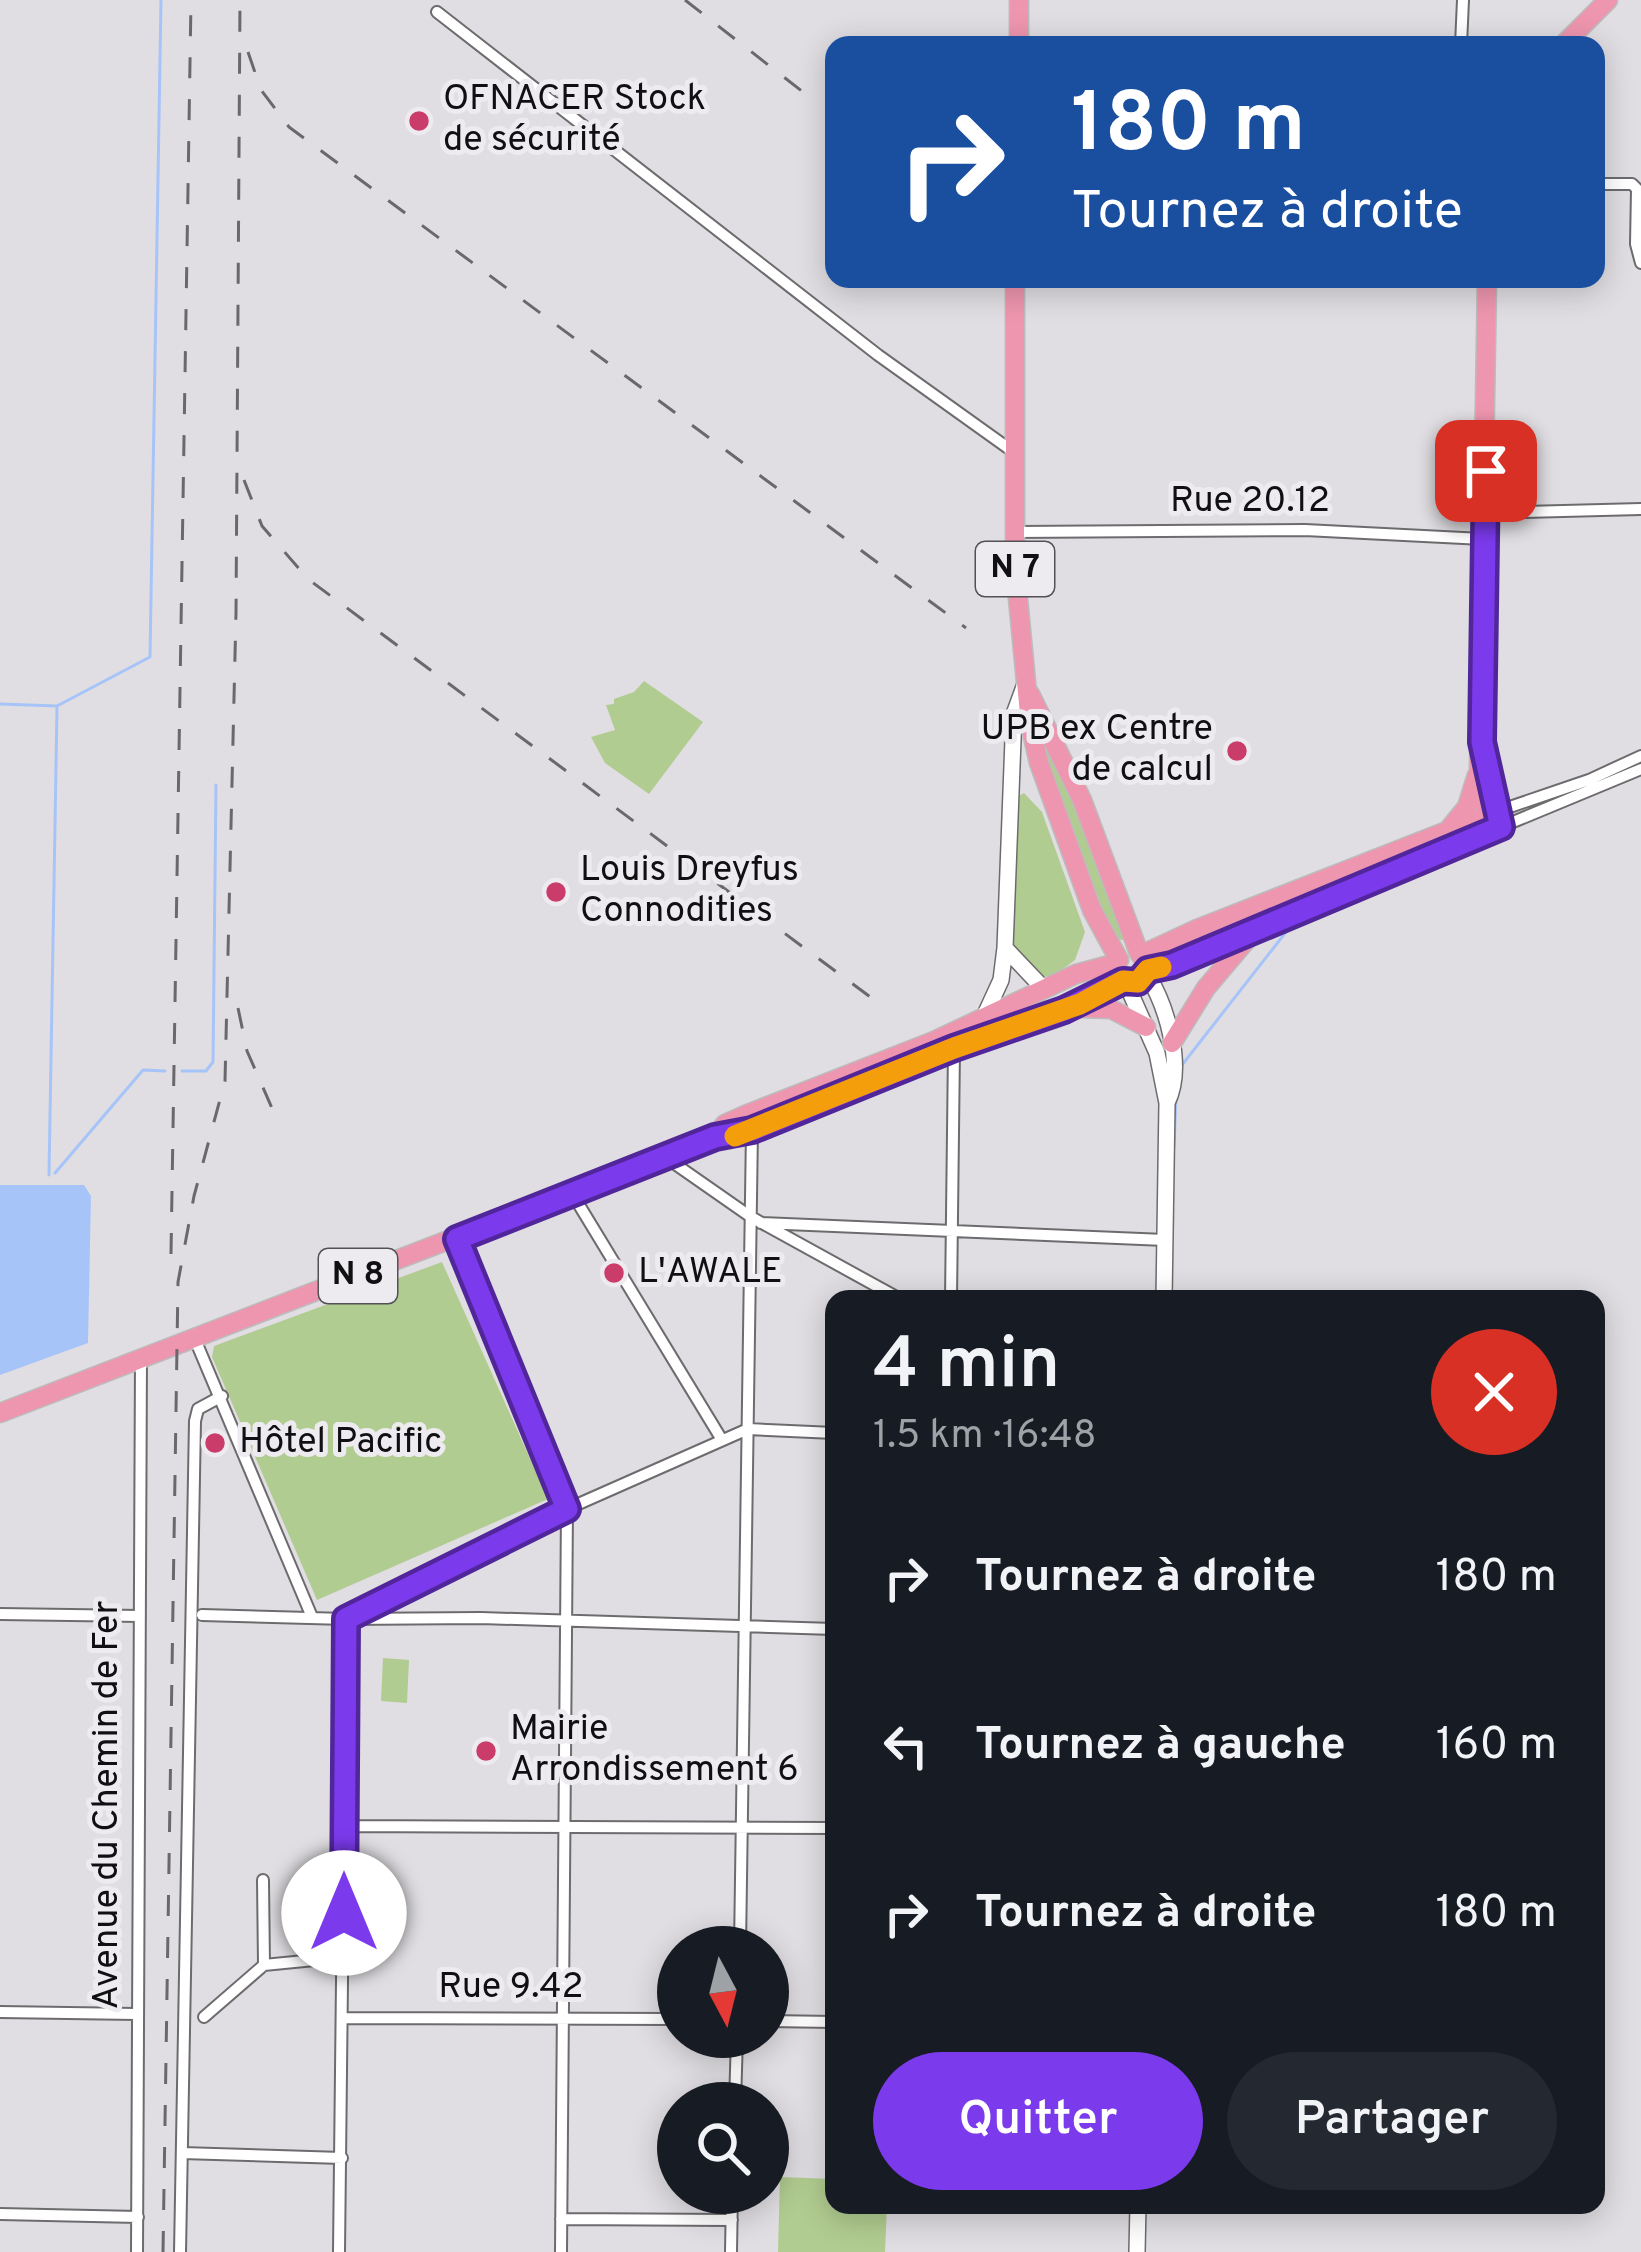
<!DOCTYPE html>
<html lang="fr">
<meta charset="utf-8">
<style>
:root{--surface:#171b24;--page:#242831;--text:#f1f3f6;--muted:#9ea1a6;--accent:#7c3aed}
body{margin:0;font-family:Overpass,sans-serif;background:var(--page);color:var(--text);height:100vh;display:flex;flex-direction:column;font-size:45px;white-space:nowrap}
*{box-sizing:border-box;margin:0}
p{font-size:39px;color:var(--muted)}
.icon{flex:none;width:66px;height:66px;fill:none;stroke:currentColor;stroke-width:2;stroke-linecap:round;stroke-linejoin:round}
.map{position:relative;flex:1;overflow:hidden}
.panel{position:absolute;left:825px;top:1290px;width:780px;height:924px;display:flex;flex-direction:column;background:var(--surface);border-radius:24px;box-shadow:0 6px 30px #0003}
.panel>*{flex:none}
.banner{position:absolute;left:825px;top:36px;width:780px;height:252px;border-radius:24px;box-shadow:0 6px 30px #0003;background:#1a4fa0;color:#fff;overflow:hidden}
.needle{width:78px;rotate:173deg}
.controls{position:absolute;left:657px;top:1926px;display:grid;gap:24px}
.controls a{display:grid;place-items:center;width:132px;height:132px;border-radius:50%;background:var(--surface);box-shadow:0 6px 30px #0003;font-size:60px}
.pin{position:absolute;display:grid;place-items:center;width:102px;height:102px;color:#fff;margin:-51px;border-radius:24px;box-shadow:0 6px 18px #0006}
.me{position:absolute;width:132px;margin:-66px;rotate:0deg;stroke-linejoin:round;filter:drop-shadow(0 0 9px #0008)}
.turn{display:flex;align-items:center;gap:42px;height:252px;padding:0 48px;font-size:54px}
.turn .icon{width:156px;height:156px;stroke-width:2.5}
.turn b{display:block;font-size:84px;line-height:102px}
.round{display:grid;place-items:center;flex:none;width:126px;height:126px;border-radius:63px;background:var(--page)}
.summary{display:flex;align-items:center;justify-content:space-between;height:204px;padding:0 48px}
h1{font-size:72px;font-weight:600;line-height:90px}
.cta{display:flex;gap:24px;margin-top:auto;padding:24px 48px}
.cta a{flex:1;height:138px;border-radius:72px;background:var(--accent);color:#fff;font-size:48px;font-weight:600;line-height:138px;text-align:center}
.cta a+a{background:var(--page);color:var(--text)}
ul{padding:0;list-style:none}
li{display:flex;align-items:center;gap:36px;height:168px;padding:0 48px}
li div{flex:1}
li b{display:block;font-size:45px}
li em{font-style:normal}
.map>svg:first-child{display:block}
</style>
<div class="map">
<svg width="1641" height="2252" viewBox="0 0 1641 2252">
<rect width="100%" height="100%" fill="#e0dee2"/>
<path fill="#b1cc90" d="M644,681L703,722L649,794L605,763L591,737L615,730L606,705L614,704V699L634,692Z
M1042,743L1066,780L1127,937L1123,940L1110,938L1039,745Z
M1024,793L1042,812L1085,932L1075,960L1055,975L1042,977L1016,952L1013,942L1014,805L1017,797Z
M442,1262L548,1499L317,1600L212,1357L214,1346Z
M383,1658L409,1660L407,1703L381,1701Z
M780,2177L834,2179V2205H887L885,2252H778Z"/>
<path fill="#a7c4f8" d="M0,1185H84L91,1196L88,1343L0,1375Z"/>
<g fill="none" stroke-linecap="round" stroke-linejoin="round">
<path stroke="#a7c4f8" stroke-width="3" d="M0,704L57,706L150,657L161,0
M1182,1065L1286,932
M182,1071H206L213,1062L216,785
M1174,1147L1176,1097
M55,1173L143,1070L165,1071
M49,1175L57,708"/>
<g stroke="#6e6b6f" stroke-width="14">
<path id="street" d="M437,12L878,355L1015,453
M1461,45L1463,0
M1596,184H1632L1637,189L1636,244L1641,263
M1483,513L1641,509
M1015,532L1305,530L1483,539
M1498,811L1589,780L1641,756
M1501,827L1641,769
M665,1157L751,1217L900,1299
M573,1195L722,1440
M761,1223L1165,1240
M457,1239L567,1509L561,2252
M951,1299L954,1049
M194,1337L312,1617
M0,1614L140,1616
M202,1615L346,1619L567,1509L748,1429L834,1433
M344,1826L834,1828
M263,1880L264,1965
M740,1947L752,1130
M0,2012L136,2014
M204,2017L264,1965L345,1957
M345,2018L678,2019
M768,2021L834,2022
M735,2103L737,2037
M182,2153L342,2158
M0,2214L138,2217
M561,2219L732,2220
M137,2252L141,1358
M180,2252L195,1421L198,1409L222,1396
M339,2252L346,1619L481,1618L834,1629
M731,2252L732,2193"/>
</g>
<g stroke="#6e6b6f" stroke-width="18">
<path id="secondary" d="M1005,948L1043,988
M1147,974C1167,1007 1185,1066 1167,1103L1164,1299
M1126,983L1157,1053L1167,1103
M984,1017L1001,980L1005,948L1014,714L1025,684
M1137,2252L1138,2205"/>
</g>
<g stroke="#bcbcbc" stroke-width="21">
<path id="highway" d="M1019,45V0
M1563,45L1608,0
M1015,279V567L1030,724L1039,763L1092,910L1119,960
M1487,279L1479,770L1490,832
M1030,694L1082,800L1139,953L1148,965L1142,980L1134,983L1123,981
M1449,829L1467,807L1477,775
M1141,955L1197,929L1493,813
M1148,970L1172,965L1500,828
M1080,1008L1111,1009L1146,1027
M1172,1043L1206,988L1250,936
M715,1137L725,1124L745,1115L934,1041L1076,974L1117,963
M0,1413L715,1137L752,1130L954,1049L1080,1004L1123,981"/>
</g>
<use href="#street" stroke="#fff" stroke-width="10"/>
<use href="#secondary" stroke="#fff" stroke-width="15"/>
<use href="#highway" stroke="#ee96af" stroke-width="18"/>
<path stroke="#6a686b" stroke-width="3" stroke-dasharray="21 21" stroke-linecap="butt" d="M685,0L803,92
M248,52L261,90L289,127L966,628
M244,480L262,526L308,579L881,1005
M238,1008L247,1051L278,1122
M171,1254L191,0
M163,2252L178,1282L194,1196L225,1081L236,613L240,0"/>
</g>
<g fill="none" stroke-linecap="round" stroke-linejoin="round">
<g stroke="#51269a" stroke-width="30">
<path id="route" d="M344,1913L346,1619L567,1509L457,1239L715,1137L752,1130L954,1048L1064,1010L1123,981L1138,982L1148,970L1172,965L1501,827L1482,742L1486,471"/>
</g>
<use href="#route" stroke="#7c3aed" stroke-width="21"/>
<path stroke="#f59e0b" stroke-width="21" d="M735,1136L954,1048L1080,1004L1123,981L1138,982L1148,970L1161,967"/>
</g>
<g fill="#ca3d6a" stroke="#edebef" stroke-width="4.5">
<circle cx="419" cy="121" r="12"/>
<circle cx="1237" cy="751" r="12"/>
<circle cx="556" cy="892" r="12"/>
<circle cx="614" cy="1273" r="12"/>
<circle cx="215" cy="1443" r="12"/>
<circle cx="486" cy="1751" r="12"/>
</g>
<g text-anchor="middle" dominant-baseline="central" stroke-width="10" stroke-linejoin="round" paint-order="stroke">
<g fill="#edebef" stroke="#525154" stroke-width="3">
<rect x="976" y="542" width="78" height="54" rx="9"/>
<rect x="319" y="1249" width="78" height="54" rx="9"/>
</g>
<g font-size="33" font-weight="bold" fill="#100f11">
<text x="1015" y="569">N 7</text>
<text x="358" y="1276">N 8</text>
</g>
<g font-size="36" fill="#100f11" stroke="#edebef" text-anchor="start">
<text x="443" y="100">OFNACER Stock<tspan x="443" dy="41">de sécurité</tspan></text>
<text x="1213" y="730" text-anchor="end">UPB ex Centre<tspan x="1213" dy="41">de calcul</tspan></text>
<text x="580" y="871">Louis Dreyfus<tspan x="580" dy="41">Connodities</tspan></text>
<text x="638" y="1273">L'AWALE</text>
<text x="239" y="1443">Hôtel Pacific</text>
<text x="510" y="1730">Mairie<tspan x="510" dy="41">Arrondissement 6</tspan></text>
</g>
<g font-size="36" fill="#100f11" stroke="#edebef">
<text x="1250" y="502">Rue 20.12</text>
<text transform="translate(108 1805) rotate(-90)">Avenue du Chemin de Fer</text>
<text x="511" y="1988">Rue 9.42</text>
</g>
</g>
</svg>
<div class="controls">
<a><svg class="needle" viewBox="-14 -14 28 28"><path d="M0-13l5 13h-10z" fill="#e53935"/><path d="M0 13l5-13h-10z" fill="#9ea1a6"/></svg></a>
<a><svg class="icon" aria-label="search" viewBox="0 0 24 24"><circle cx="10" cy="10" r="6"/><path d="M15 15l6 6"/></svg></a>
</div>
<div class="pin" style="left:1486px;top:471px;background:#d93025"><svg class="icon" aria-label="arrive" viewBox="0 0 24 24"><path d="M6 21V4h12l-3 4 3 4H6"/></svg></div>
<svg class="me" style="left:344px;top:1913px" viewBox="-20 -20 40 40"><circle r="19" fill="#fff"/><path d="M0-13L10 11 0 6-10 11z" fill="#7c3aed"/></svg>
<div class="banner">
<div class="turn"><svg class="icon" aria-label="right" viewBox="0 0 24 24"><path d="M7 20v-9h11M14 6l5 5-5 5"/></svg><div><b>180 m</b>Tournez à droite</div></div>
</div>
<section class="panel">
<div class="summary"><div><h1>4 min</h1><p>1.5 km · 16:48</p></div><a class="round" style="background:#d93025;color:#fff"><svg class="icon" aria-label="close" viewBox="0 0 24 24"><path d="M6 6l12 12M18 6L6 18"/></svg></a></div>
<ul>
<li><svg class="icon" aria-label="right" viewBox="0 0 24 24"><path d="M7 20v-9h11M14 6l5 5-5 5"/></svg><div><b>Tournez à droite</b></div><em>180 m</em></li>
<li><svg class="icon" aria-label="left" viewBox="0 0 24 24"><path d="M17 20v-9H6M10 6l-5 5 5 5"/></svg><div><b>Tournez à gauche</b></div><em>160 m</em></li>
<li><svg class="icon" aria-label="right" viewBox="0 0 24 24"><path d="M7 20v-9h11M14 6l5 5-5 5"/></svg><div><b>Tournez à droite</b></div><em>180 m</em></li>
</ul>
<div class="cta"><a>Quitter</a><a>Partager</a></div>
</section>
</div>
